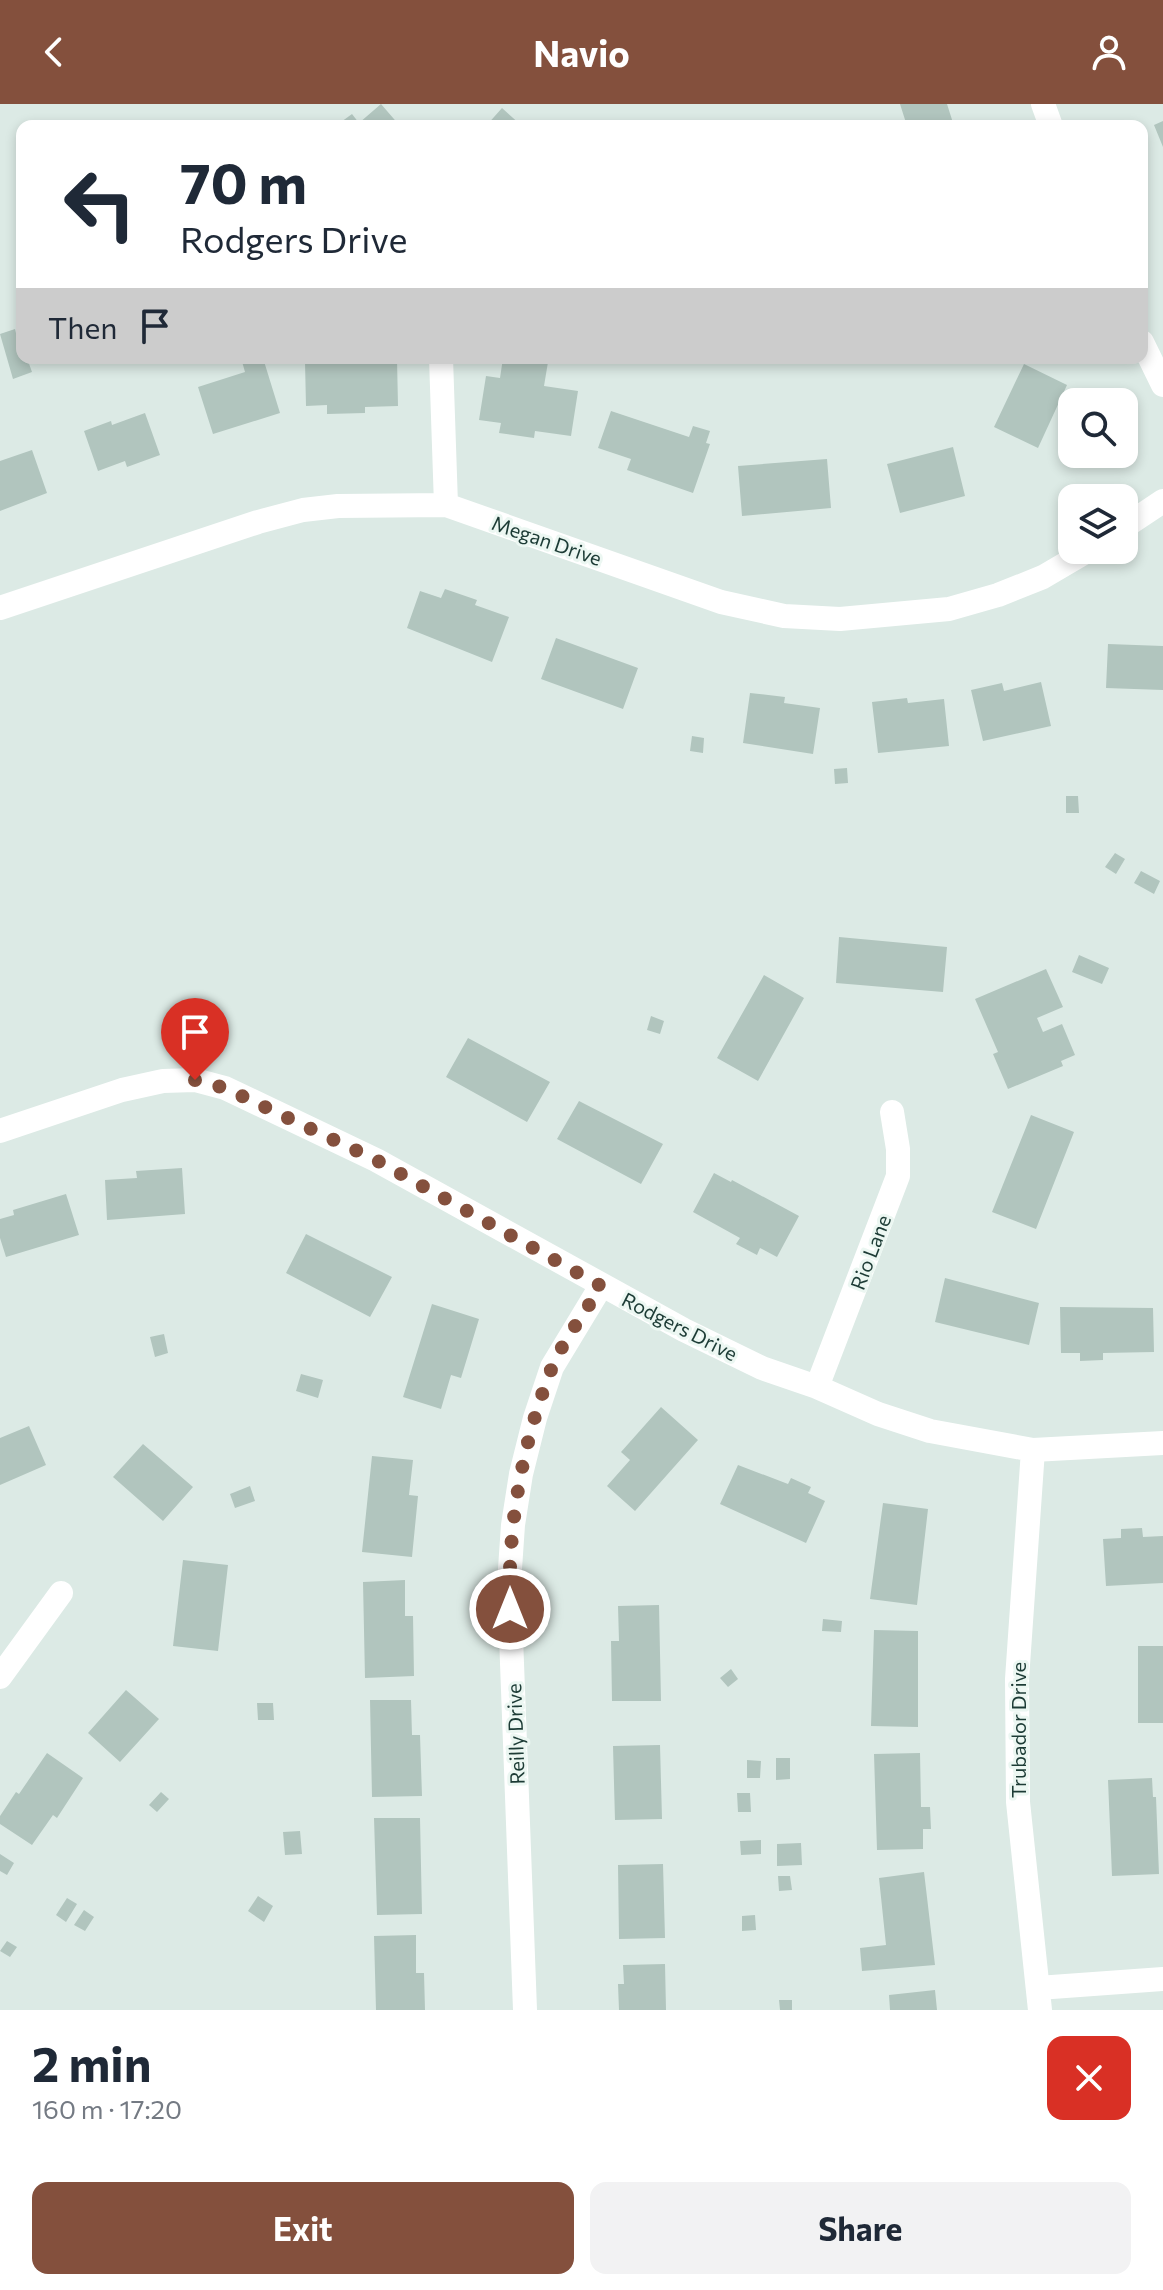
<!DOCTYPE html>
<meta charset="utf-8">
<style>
:root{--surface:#fff;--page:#f2f2f3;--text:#1f2937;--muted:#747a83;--accent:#84503d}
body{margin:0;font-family:Commissioner,sans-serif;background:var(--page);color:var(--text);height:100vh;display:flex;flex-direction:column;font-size:30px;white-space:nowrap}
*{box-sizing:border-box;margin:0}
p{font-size:26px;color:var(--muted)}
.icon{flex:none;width:44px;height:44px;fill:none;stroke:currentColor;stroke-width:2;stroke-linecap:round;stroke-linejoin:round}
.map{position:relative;height:1906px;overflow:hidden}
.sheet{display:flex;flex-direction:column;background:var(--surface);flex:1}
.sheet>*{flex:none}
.guide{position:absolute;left:16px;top:16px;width:1132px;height:244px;border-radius:16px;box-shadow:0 4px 12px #0003;background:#fff;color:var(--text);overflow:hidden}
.tools{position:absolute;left:1058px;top:284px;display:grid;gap:16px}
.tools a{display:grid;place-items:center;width:80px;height:80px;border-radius:16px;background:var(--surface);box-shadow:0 4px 12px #0003;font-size:40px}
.pin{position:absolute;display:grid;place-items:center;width:68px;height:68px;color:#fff;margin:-82px -34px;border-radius:50% 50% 50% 0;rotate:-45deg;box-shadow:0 0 8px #0007}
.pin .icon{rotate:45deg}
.me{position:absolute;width:88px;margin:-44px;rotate:0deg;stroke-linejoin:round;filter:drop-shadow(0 0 6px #0008)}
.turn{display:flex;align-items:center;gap:28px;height:168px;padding:0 32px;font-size:36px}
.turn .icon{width:104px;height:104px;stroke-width:2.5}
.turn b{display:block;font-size:56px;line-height:68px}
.then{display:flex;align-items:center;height:76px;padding:0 32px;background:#0003;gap:16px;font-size:30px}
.round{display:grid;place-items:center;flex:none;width:84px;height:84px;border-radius:16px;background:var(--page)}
.headline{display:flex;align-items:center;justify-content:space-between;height:136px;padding:0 32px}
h1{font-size:48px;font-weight:700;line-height:60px}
.action{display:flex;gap:16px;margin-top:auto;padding:16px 32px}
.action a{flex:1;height:92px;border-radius:16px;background:var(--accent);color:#fff;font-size:32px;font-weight:700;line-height:92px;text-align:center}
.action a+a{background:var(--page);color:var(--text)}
header{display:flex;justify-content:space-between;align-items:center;height:104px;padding:0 32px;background:var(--accent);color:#fff;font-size:36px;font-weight:700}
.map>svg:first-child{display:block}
</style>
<header><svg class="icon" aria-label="back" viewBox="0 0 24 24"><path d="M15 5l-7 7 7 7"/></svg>Navio<svg class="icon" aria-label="person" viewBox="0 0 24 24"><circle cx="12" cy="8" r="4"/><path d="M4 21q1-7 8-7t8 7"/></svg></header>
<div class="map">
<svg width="1163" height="1906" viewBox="0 0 1163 1906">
<rect width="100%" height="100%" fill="#dceae5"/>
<path fill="#b1c5be" d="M381,0L400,22H345L341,18L352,10L359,19Z
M900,0H947L954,22H907Z
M502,4L522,22H486Z
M1163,17V43L1154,21Z
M15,225L22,254H27L32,268L13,275L0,230Z
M241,254H263L280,309L213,330L198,283L245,268Z
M503,254L548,258L544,282L578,287L571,332L535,327L534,334L499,329L501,319L479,316L486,272L500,274Z
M397,255L398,302L365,303V309L327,310V301L306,302L305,258Z
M1024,260L1067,281L1038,344L994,323Z
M611,307L689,333L693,322L710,327L706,339L710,340L693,389L627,366L631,355L598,344Z
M145,309L160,351L127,363L125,357L98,367L84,327L111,317L112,321Z
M953,343L965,392L900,409L887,360Z
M32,346L47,389L0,407V357Z
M827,355L831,404L742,412L738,362Z
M445,485L477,496L475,501L509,513L492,558L407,524L420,487L441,494Z
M556,534L638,564L623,605L541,575Z
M1108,540L1163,542V586L1106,584Z
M1041,578L1051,622L983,637L971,586L1002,579L1004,587Z
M750,589L785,593L784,599L820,604L813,650L743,639Z
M907,594L908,599L944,595L949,642L878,649L872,598Z
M692,632L704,634L703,649L690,647Z
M847,664L848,679L835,680L834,665Z
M1066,692H1078L1079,709H1066Z
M1115,749L1125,755L1116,770L1105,763Z
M1141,767L1160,777L1154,790L1134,779Z
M839,833L947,843L943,888L836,879Z
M1079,851L1109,864L1102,880L1072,868Z
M1046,865L1063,903L1037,914L1043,928L1062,920L1075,951L1061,957L1063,962L1008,985L993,950L998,948L975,895Z
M764,871L804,894L758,977L717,954Z
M651,912L664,917L660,930L647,926Z
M468,934L550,978L527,1018L446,973Z
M579,997L663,1040L641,1080L557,1035Z
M1031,1011L1074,1028L1036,1125L992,1108Z
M182,1064L185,1110L107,1116L105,1076L137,1074L136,1067Z
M714,1069L731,1078L732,1076L799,1112L777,1153L760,1144L757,1151L736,1140L740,1134L693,1108Z
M66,1090L79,1131L6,1153L0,1134V1115L14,1111L13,1106Z
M306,1130L392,1173L370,1213L286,1169Z
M945,1174L1039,1199L1029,1241L935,1218Z
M432,1200L479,1215L461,1274L451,1271L441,1305L403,1293Z
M1060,1203L1153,1204L1154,1248L1103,1249V1256L1080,1257V1249H1061Z
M164,1230L168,1249L155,1253L150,1233Z
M301,1270L323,1276L318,1294L296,1287Z
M661,1303L698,1336L635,1407L607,1382L630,1356L621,1348Z
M29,1322L46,1361L0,1381V1334Z
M143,1340L193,1383L163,1417L113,1373Z
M372,1352L413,1356L409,1391L418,1392L412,1453L362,1448Z
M738,1361L788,1380L791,1374L811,1383L808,1389L825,1397L806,1439L720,1400Z
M250,1382L255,1397L235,1404L230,1390Z
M883,1399L928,1405L917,1501L870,1495Z
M1142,1424L1143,1433L1163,1432V1479L1106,1482L1103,1435L1121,1434V1425Z
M183,1456L228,1461L218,1547L173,1542Z
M405,1476V1512H413L414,1572L365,1574L363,1478Z
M659,1501L661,1597H612L611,1537H619L618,1502Z
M823,1515L842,1517L841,1528L822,1527Z
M874,1526L918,1527V1623L871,1622Z
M1138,1542H1163V1619H1138Z
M731,1565L738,1575L728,1583L720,1574Z
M126,1586L159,1615L120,1658L88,1629Z
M370,1596H411L412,1631H420L422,1692L372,1693Z
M257,1599H273L274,1616H258Z
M660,1641L662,1715L615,1716L613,1642Z
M47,1649L83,1674L57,1714L53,1711L32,1741L0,1720V1712L16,1688L19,1690Z
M920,1649L921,1703H930L931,1725H923V1745L877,1746L874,1650Z
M776,1654H790V1675L776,1676Z
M747,1656L761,1657L760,1674H747Z
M1152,1674L1153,1693H1156L1159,1770L1112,1772L1108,1676Z
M161,1688L169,1695L157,1708L149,1701Z
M737,1689H750L751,1708H738Z
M374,1714H420L422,1810L377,1811Z
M300,1727L302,1750L285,1751L283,1728Z
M761,1736V1750L741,1751L740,1737Z
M801,1739L802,1761L777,1762V1740Z
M0,1750L14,1759L7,1771L0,1767Z
M663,1760L665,1834L619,1835L618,1761Z
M924,1768L935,1861L862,1867L860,1844L886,1841L879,1774Z
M778,1772H790L792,1786L779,1787Z
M258,1792L273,1802L264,1818L248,1807Z
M67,1794L77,1800L66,1818L56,1811Z
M84,1806L94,1813L85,1827L74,1821Z
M755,1811L756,1826L742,1827V1812Z
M416,1831V1869H424L425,1906H376L374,1832Z
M7,1837L17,1843L10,1853L0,1847Z
M665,1860L666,1906H619L618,1880H624L623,1861Z
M935,1886L937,1906H890L889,1891Z
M779,1896H792V1906H780Z"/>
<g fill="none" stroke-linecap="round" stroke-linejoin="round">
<path stroke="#fff" stroke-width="24" d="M441,254L446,401
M1124,423L1163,397
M0,504L258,418L303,406L338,402L446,401L721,498L784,512L840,515L949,505L998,491L1043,473L1089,446
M0,1027L122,986L163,977L195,976L225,984L376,1056L684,1226L762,1264L817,1283L878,1310L930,1327L1033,1346L1163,1339
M817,1283L898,1072V1045L892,1008
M1033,1346L1017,1575L1018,1698L1040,1906
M0,1573L61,1489
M1038,1884L1163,1875
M525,1906L509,1479L513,1421L521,1370L535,1314L552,1263L601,1182"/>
<path stroke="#fff" stroke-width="24" d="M1043,0L1051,22
M1142,238L1163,281"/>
</g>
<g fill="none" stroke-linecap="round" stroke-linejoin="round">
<path stroke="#84503d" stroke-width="14" stroke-dasharray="0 25.2" d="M195,976L225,984L376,1056L601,1182C585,1209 563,1236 551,1266C522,1340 507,1425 510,1505"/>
</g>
<g text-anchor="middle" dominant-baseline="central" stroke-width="6" stroke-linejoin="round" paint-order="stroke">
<g font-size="20" fill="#1c3b35" stroke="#ecf7f2">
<text transform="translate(547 436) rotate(19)">Megan Drive</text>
<text transform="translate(870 1148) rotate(-69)">Rio Lane</text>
<text transform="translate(680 1222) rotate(27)">Rodgers Drive</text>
<text transform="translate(1018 1626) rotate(-90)">Trubador Drive</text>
<text transform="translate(515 1630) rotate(-92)">Reilly Drive</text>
</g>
</g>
</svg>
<div class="tools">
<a><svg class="icon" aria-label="search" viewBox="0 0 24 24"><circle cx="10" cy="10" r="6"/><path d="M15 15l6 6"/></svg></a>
<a><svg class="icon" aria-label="layers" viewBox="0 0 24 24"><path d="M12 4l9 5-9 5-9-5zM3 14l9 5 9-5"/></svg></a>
</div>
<div class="pin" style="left:195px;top:976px;background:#d93025"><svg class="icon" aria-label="arrive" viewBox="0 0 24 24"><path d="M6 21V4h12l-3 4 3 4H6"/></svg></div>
<svg class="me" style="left:510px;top:1505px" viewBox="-20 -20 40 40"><circle r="17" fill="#84503d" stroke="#fff" stroke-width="3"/><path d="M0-11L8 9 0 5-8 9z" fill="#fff"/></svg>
<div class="guide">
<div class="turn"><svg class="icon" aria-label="left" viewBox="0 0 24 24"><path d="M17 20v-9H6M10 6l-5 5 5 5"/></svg><div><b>70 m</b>Rodgers Drive</div></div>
<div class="then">Then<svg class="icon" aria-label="arrive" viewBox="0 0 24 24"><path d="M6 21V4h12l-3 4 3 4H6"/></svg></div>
</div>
</div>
<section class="sheet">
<div class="headline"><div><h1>2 min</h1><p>160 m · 17:20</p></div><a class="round" style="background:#d93025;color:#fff"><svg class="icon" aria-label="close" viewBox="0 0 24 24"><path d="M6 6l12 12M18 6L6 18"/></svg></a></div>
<div class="action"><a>Exit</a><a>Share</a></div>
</section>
